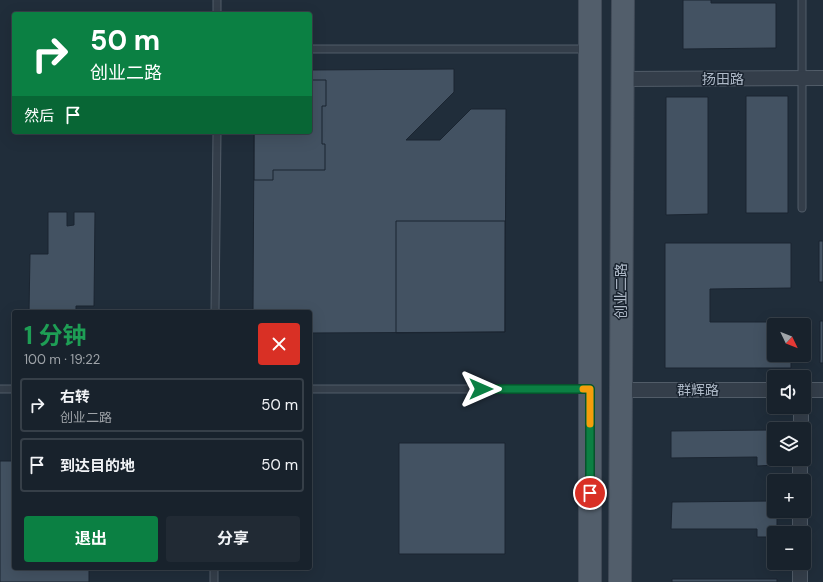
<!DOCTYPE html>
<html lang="zh">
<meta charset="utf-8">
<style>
:root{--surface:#18222c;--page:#212a34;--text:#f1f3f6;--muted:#9fa4a9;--line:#363f48;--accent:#0b8043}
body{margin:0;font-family:"DM Sans","Noto Sans SC",sans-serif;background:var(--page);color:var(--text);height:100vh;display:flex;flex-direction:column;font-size:15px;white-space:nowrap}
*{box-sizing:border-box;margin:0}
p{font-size:13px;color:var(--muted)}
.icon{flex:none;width:22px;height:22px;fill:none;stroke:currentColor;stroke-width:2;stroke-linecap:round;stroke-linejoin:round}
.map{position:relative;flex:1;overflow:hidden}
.details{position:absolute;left:12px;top:310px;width:300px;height:260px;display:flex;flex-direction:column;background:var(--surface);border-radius:4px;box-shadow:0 4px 16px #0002,0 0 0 1px var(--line)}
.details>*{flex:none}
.guide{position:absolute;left:12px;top:12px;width:300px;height:122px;border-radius:4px;box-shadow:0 4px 16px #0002,0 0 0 1px var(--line);background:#0b8043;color:#fff;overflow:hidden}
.needle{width:26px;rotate:133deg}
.fabs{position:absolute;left:767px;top:318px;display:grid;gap:8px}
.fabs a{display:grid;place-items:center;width:44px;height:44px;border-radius:4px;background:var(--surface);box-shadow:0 4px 16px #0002,0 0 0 1px var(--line);font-size:20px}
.pin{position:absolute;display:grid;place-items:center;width:34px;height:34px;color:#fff;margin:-17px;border:2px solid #fff;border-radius:50%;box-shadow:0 1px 4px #0007}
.me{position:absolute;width:44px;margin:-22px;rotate:90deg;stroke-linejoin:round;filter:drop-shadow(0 0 3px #0008)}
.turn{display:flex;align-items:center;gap:14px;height:84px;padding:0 12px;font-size:18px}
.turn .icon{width:52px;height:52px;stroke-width:2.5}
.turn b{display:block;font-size:28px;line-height:34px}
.then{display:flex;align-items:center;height:38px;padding:0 12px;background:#0003;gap:8px;font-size:15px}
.round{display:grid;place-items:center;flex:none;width:42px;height:42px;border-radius:4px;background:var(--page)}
.headline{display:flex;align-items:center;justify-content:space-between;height:68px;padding:0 12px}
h1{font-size:24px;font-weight:700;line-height:30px;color:#1e9e55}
.action{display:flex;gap:8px;margin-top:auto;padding:8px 12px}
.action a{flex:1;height:46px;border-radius:4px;background:var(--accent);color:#fff;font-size:16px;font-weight:700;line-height:46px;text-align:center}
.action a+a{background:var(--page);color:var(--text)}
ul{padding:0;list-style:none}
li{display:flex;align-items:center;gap:12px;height:54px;margin:0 8px 6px;padding:0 4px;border:2px solid var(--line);border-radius:4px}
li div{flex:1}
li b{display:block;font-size:15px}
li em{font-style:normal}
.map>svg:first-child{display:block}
</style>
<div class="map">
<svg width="823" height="582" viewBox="0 0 823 582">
<rect width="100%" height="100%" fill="#202d3a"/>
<path fill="#435262" stroke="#1b2531" d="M683,0H711V3H776V48L683,49Z
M454,69V92L406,140H440L471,109H506L505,332L310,333V312H253L254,132H310V70Z
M310,80H326V106H322V144H325V170H273V180H254V132H310Z
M746,96H788V213H746Z
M666,97H708V214L666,215Z
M48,212H67V226L74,225V212H95L94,306H76V312H29L30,254H48Z
M396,221H505V332L396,333Z
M819,241H823V282H819Z
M665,243H791V288L710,289V322H791V325H774V355H791V368H665Z
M820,321H823V363H820Z
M774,430V459H776V465L757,466V457L671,458V431Z
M399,443H505V554H399Z
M0,461H14V568H89V582H0Z
M774,501V511H777V533H774V537H757V529H671L672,502Z
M672,579H777V582H672Z"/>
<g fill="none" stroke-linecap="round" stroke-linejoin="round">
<g stroke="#515c68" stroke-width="9">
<path id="lane" d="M217,14V0
M310,49H588
M802,208V0
M215,312L217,132
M0,389H14
M310,389H588
M214,582V568"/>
</g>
<g stroke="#515c68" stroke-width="16">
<path id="street" d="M622,79L823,78
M621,390H774
M804,390H823
M801,429V407
M800,481V459
M800,533V511
M800,582V563"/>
</g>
<g stroke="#404a57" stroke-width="24">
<path id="primary" d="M590,582V0
M620,582L623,0"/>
</g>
<use href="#lane" stroke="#343e4a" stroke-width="7"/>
<use href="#street" stroke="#343e4a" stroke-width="14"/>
<use href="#primary" stroke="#525e6b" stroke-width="22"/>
</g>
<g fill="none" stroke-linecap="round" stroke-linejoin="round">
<g stroke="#07532c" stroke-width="10">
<path id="route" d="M481,389H590V493"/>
</g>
<use href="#route" stroke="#0b8043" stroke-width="7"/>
<path stroke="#f59e0b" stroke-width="7" d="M583,389H590V424"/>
</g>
<g text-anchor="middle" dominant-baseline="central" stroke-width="3" stroke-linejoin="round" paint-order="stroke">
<g font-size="14" fill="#aeb9c7" stroke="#19232f">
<text x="723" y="79">扬田路</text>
<text transform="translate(621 291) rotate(-90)">创业二路</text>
<text x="698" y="390">群辉路</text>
</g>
</g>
</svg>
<div class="fabs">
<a><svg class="needle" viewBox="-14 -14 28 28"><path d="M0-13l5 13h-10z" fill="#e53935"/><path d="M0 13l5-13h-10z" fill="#9fa4a9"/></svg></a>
<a><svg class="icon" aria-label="sound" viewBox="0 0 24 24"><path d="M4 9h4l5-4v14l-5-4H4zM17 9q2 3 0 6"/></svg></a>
<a><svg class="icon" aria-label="layers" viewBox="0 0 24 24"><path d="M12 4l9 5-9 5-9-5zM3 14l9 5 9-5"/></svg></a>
<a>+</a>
<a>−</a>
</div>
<div class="pin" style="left:590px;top:493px;background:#d93025"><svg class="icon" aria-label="arrive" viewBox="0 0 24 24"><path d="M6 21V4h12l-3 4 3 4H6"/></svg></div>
<svg class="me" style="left:481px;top:389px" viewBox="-20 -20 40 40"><path d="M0-17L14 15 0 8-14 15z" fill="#0b8043" stroke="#fff" stroke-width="4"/></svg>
<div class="guide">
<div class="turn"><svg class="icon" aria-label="right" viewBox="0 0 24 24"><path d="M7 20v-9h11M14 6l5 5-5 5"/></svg><div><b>50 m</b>创业二路</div></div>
<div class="then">然后<svg class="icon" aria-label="arrive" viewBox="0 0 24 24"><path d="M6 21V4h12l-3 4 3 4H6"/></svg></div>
</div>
<section class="details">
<div class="headline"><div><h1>1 分钟</h1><p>100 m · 19:22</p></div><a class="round" style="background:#d93025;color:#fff"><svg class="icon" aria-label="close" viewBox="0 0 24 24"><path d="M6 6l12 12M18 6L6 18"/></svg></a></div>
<ul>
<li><svg class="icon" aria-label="right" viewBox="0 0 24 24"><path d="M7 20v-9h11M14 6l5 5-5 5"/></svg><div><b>右转</b><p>创业二路</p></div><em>50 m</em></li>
<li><svg class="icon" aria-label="arrive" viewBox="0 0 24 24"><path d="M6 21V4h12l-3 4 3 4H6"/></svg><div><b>到达目的地</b></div><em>50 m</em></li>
</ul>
<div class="action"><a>退出</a><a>分享</a></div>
</section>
</div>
